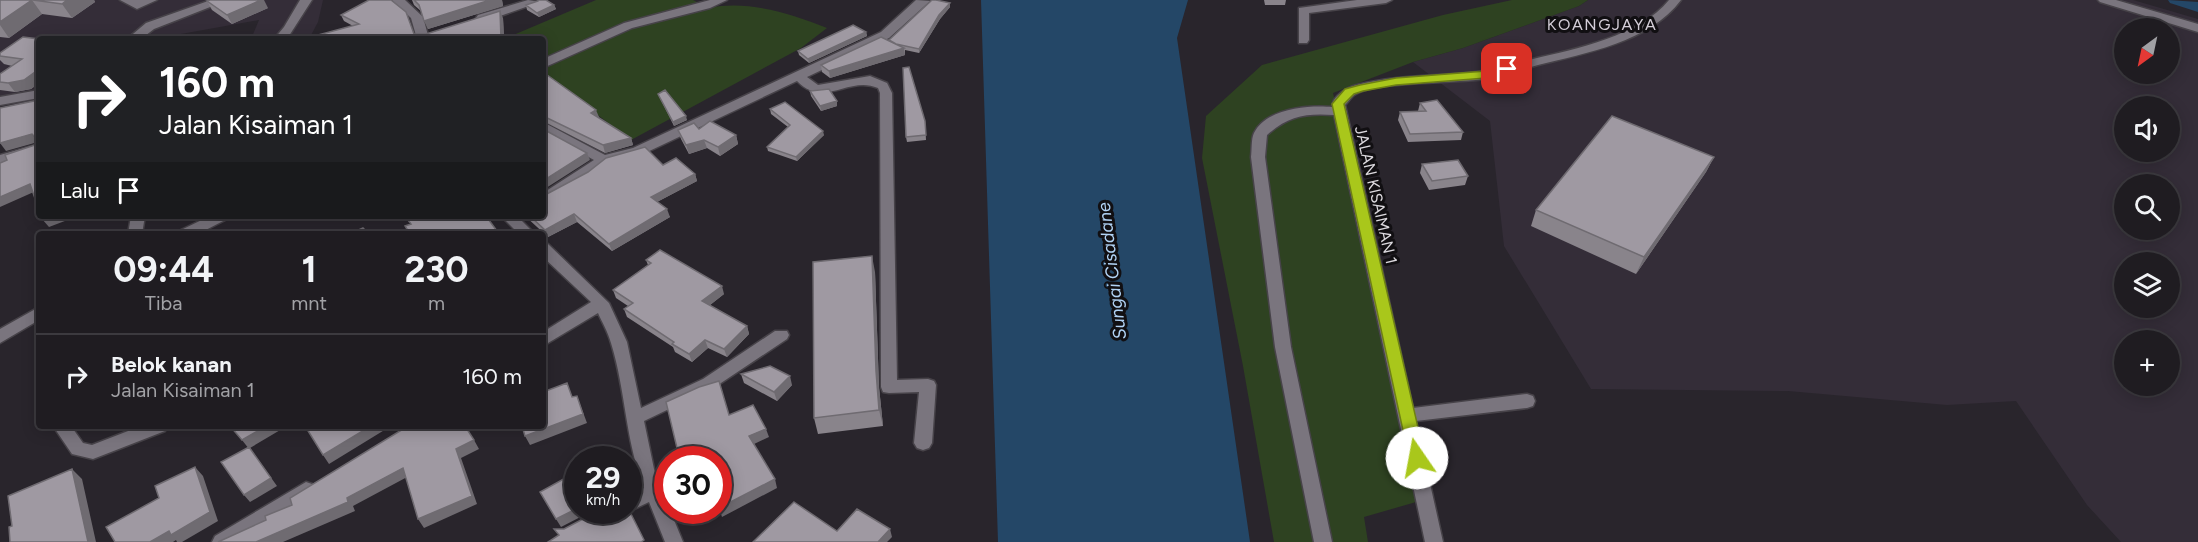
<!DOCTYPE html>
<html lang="id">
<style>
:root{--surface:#1f1c21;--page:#2c292e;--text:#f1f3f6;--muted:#a1a1a5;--line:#3c3a3f}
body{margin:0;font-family:Figtree,sans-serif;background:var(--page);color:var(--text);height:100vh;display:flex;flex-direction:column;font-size:22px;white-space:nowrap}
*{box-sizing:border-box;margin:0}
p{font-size:20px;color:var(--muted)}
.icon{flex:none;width:33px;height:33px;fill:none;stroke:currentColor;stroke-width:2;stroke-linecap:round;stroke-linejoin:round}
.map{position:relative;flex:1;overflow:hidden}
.panel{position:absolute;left:36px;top:231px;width:510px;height:198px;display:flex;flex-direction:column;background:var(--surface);border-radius:6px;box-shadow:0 3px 15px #0003,0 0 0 2px var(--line)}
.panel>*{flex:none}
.hud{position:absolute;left:36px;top:36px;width:510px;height:183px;border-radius:6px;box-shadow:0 3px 15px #0003,0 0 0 2px var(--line);background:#202124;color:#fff;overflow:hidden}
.needle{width:39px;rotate:213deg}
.controls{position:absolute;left:2114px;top:18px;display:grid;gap:12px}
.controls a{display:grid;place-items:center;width:66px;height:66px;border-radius:50%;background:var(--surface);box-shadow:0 3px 15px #0003,0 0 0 2px var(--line);font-size:30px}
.speed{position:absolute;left:564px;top:446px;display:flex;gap:12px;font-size:30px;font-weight:700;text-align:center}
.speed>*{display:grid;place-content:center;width:78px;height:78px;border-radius:50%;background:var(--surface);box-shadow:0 3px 15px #0003,0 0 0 2px var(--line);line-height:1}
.speed small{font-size:15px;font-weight:400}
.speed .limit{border:9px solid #d22;background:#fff;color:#111}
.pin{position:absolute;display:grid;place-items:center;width:51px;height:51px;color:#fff;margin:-26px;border-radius:12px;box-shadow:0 3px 9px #0006}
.me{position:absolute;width:66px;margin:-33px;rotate:348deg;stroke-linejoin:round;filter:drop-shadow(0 0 4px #0008)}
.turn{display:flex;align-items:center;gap:21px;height:126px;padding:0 24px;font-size:27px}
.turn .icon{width:78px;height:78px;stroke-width:2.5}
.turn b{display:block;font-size:42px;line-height:51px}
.then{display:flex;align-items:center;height:57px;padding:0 24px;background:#0003;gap:12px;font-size:22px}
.eta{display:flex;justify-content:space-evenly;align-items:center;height:102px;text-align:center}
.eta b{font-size:36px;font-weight:700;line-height:42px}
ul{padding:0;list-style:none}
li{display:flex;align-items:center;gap:18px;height:84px;padding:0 24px;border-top:2px solid var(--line)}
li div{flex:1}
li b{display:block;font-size:22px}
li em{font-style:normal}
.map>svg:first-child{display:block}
</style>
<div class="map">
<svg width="2198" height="542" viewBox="0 0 2198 542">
<rect width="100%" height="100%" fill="#29252c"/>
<path fill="#342d38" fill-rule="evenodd" d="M0,0H323L318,22L309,39H251L259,20L153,39H39V100L16,106L4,98H0Z
M1588,0H2133L2198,19V542H2121L2087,505L2016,401L1947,405L1788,391L1591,389L1504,246L1490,121L1413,62L1463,48L1579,6ZM2124,28H2169V74H2124ZM2124,106H2169V152H2124ZM2124,184H2169V230H2124ZM2124,262H2169V308H2124ZM2124,340H2169V386H2124Z"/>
<path fill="#2e4221" d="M596,0H693L709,8C747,0 790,13 827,28L801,48L631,140L543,74V39H504Z
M1512,0H1588L1579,6L1463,48L1413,62L1333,93L1430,498L1364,517L1368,542H1274L1243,366L1202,158L1206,116L1262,65L1443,15Z"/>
<path fill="#244767" d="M981,0H1188L1177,38L1250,542H998Z"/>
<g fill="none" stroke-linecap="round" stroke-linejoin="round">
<path fill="#244767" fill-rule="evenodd" d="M2168,0L2198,2V12L2170,3Z"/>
<g stroke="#474349" stroke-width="3">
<path id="minor" d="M120,0H157L137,9Z
M211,0H228L154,29L141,39H127L146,23Z
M300,0H312L287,39H274L284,27Z
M392,0H405L423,17L429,39H417L411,18Z
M528,0L540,2L486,21H478L476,18L478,15Z
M710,0H727L710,8L632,28L543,68V59L624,23Z
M916,0L930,1L889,38L807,77L818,85L870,76L887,83L892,93L897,380L928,379L934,381L936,385L932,443L929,448L923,450L917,448L914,443L919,392L889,393L883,392L881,387L880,93L878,88C849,75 824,109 797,81L643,154L608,163L590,177L543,204V193L594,160L543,132V122L605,155L633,148L881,32Z
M1357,0H1392L1386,3L1309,13V40L1307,43H1299V8Z
M1669,0H1681C1650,42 1586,53 1538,65C1521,70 1503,76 1485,79C1457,83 1374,81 1354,95C1351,97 1348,102 1345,105L1413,408L1527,394L1533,396L1535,401L1533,406L1527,408L1416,421L1443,542H1425L1334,115C1306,113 1288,116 1267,135L1265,157L1291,347L1332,542H1314L1275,347L1251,157C1252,150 1251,139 1254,133C1266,108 1309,105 1332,107C1332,96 1348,87 1357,85C1399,74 1442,77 1484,71C1501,69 1517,63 1533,59C1575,49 1640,36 1669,0Z
M2098,0H2116L2198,24V32L2100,2Z
M39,90V98L0,105V97Z
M39,144V152L0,163V155Z
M131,216H145L142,234H128Z
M210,216H229L227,219L198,234H179L181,230Z
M501,216H517L535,234H519Z
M543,243L548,244L609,303L627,342L641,408L703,379L775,331H787L789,335L787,339L715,387L644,421L654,469L668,503V510H670L683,542H665L649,502L628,512L624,510H628V495L644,488C625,440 626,391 611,343C608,332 602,322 598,313L543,346V332L591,302L543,257Z
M39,307V320L0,343V329Z
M53,426H71L83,443L92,445L141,426H167L165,431L93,459L72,454Z
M306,482L312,484L315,489L312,494L236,542H212L215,536Z"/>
</g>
<use href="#minor" fill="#7a757e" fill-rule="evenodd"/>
</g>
<path fill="#89848b" d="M0,0H94L95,2L72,18L42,14L9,38L0,37Z
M412,0H502L503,6L428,29L422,12L414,5Z
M1264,0H1286L1285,5H1265Z
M207,1L268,8L232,24L212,10Z
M538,1L554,5L556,9L539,17L527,10L526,5Z
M950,3V7L940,19L919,53L905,50V55L830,78L822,72L821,65L889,40Z
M406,12L414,34H426L503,18L504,39H319L353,26L344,21L341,15Z
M866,32L867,36L809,63L799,55L798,51Z
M39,39V83L31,89L15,92L0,90V74L12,66L4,64L0,60V53Z
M543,72L599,117H598L631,138L633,145L605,153L543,121Z
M810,91L837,106L821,111L811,96Z
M658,94L687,120L674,126Z
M1420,103L1463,132L1461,140L1408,142L1398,120L1400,112L1418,111Z
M770,109L824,135L797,161L768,151L767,147L788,127L771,114Z
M925,121L926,140L907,142L906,137Z
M699,129L736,135L738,144L720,156L707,148L689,154L681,139L678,130Z
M1714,157L1706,172L1636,274L1531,226L1536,210Z
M1422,164L1468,176L1465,185L1429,190L1420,173Z
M663,165L695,174L697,181L657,202L670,217L612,251L577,222L548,237L525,216H543Z
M646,260L724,294L710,305L747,326L749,334L727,357L708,348L692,362L675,352L673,347L627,317L624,309L628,306L616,298L613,290L648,265Z
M875,272L879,387L883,426L818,434L814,418Z
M741,374L792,385L777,401L744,383Z"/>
<path fill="#6f6b71" d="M32,0L42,14L9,38L0,25V22Z
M67,0H94L95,2L72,18L62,4Z
M261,0H264L268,8L232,24L227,15Z
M490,0H502L503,6L428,29L424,21Z
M950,3V7L940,19L919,53V49L939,15Z
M554,5L556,9L539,17L537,13Z
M500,11L503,18L504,39H501Z
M866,32L867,36L809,63L808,59Z
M904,48L905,55L830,78L829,71Z
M39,69V83L31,89L15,92L8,83Z
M837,101V106L821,111L820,106Z
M596,110L599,117L593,120L591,113Z
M686,116L687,120L674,126L673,122Z
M823,131L824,135L797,161L796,157Z
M32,134L38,142L6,151L0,143Z
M736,135L738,144L720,156L718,147Z
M631,138L633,145L605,153L603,145Z
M704,140L707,148L689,154L686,145Z
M587,153L590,160L543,190V181Z
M1714,157L1706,172L1636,274L1644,257Z
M695,174L697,181L653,204L651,197Z
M30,184L36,191L0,207V197Z
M667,209L670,217L612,251L609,244Z
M574,214L577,222L548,237L545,230Z
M52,216H78L49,227L42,219Z
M497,231L499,234H490Z
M872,256L875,272L879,387L883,426L879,410L876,371Z
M722,286L724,294L705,309L702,301Z
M747,326L749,334L727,357L724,349Z
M705,340L708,348L692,362L689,354Z
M790,376L792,385L777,401L774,392Z
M577,396L587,423L530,445L525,436Z
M266,426H287L250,448L277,486L250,502L244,495L249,449L242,440Z
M371,426H391L329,464L323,455Z
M766,429L769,437L752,445L749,436Z
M474,440L479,449L461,458L477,504L424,528L418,519L456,449Z
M195,467L203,476L218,521L182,542H177L176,540L173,542H150Z
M403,468L409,476L353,506L355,511L283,542H256L347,498Z
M72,469L82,479L96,542H88Z
M775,479L777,488L722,517L719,508Z
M629,480L633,489L628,491Z
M578,508V510H594L561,527L556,519Z
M890,529L892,537L887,542H878Z"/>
<path fill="#9f99a2" stroke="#6f6b71" stroke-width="1.5" d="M0,0H32L0,22Z
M33,0H67L62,4Z
M210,0H261L227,15L207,1Z
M369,0H391L406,12L414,34H426L500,11L501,39H433L432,38L429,39H319L318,35L359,24L341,15Z
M414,0H490L424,21L419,5Z
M538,0H546L554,5L537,13L526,5L538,1Z
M932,0H936L950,3L939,15L919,49L896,44L889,40Z
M853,25L866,32L808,59L798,51Z
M23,37L39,39V69L24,80L8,83L0,82V74L22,59L0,56V53Z
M881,37L904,48L829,71L821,65Z
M909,67L925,121L926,135L906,137L903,68Z
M543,72L596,110L591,113L631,138L603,145L543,116Z
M829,89L837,101L820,106L810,91Z
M665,90L686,116L673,122L658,94Z
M39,100V210L30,184L0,197V163L7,160L5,155L35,145V137L32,134L0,143V108Z
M1437,100L1463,132L1410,134L1400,112L1426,111L1420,103Z
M785,102L823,131L796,157L767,147L790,125L770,109Z
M1612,116L1714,157L1644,257L1536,210Z
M710,121L736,135L718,147L704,140L686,145L678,130L694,123L699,129Z
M543,129L587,153L543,181Z
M645,147L663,165L676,158L695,174L651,197L667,209L609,244L574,214L545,230L530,216H543V196L588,172L606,158Z
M1458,160L1468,176L1432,181L1422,164Z
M41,216H52L42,219Z
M405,216H486L497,231L490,234H410L405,226L411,224Z
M363,228L369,234H350Z
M660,250L722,286L702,301L747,326L724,349L705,340L689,354L672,344L674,342L624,309L633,303L613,290L651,263L646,260Z
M872,256L876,371L879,410L814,418L813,262Z
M770,366L790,376L774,392L741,374Z
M719,381L729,415L753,405L766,429L749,436L775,479L719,508L718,459H683L677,448L666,402L699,387Z
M567,383L572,397L577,396L583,414L525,436L522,426H543V392Z
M230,426H266L242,440Z
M305,426H371L323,455Z
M408,426H417L418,427L421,426H465L474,440L456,449L472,496L418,519L403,468L347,498L348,502L256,542H218L266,520L265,516L292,505L290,498Z
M249,447L271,478L244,495L221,462Z
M611,453L615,459H601Z
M195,467L210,512L171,535L169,531L150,542H115L106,527L159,498L155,486Z
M72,469L88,542H10L9,527L12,526L8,496Z
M578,471V508L556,519L540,492Z
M794,502L837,531L857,509L890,529L878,542H753Z
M628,508L644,540L641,542H548L559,535L554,529H564L600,510H628Z"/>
<path fill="#a9c71b" stroke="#6e8112" stroke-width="1.5" d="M1507,66L1513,69L1511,72L1486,78L1396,85L1363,91L1354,94L1344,104L1425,458L1422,462L1417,464L1411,462L1409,458L1332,104L1345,89L1360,85L1396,78L1486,71Z"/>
<g text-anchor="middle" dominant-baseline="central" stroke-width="6" stroke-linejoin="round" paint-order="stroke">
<g font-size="16" letter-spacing="1.5" fill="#d4ced8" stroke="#110f12">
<text x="1602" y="24">KOANGJAYA</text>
</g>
<g font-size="16" fill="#dcd9de" stroke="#110f12">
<text transform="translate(1376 195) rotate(77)">JALAN KISAIMAN 1</text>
</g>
<g font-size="18" font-style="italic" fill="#b1d3f5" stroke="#110f12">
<text transform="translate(1112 271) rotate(-97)">Sungai Cisadane</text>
</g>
</g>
</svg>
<div class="controls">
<a><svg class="needle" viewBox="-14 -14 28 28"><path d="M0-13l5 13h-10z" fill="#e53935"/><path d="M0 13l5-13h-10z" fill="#a1a1a5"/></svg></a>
<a><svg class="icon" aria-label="sound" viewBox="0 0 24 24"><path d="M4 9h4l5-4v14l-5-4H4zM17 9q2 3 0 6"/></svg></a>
<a><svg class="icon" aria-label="search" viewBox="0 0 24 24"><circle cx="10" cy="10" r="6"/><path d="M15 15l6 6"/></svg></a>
<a><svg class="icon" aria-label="layers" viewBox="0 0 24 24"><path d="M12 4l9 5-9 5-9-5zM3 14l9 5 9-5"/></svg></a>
<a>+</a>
</div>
<div class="speed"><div>29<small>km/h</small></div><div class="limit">30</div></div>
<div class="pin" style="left:1507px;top:69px;background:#d93025"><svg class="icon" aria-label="arrive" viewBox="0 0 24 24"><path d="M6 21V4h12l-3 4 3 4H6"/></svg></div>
<svg class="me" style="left:1417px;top:458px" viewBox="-20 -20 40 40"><circle r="19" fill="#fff"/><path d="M0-13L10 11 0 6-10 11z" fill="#a9c71b"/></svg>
<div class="hud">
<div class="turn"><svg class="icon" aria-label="right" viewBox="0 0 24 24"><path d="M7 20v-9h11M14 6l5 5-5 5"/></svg><div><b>160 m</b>Jalan Kisaiman 1</div></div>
<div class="then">Lalu<svg class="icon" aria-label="arrive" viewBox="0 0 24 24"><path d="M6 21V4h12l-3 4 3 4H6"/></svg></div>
</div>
<section class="panel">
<div class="eta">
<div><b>09:44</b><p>Tiba</p></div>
<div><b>1</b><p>mnt</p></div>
<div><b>230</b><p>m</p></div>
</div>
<ul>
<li><svg class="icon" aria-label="right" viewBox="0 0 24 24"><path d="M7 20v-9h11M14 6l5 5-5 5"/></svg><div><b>Belok kanan</b><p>Jalan Kisaiman 1</p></div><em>160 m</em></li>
</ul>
</section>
</div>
